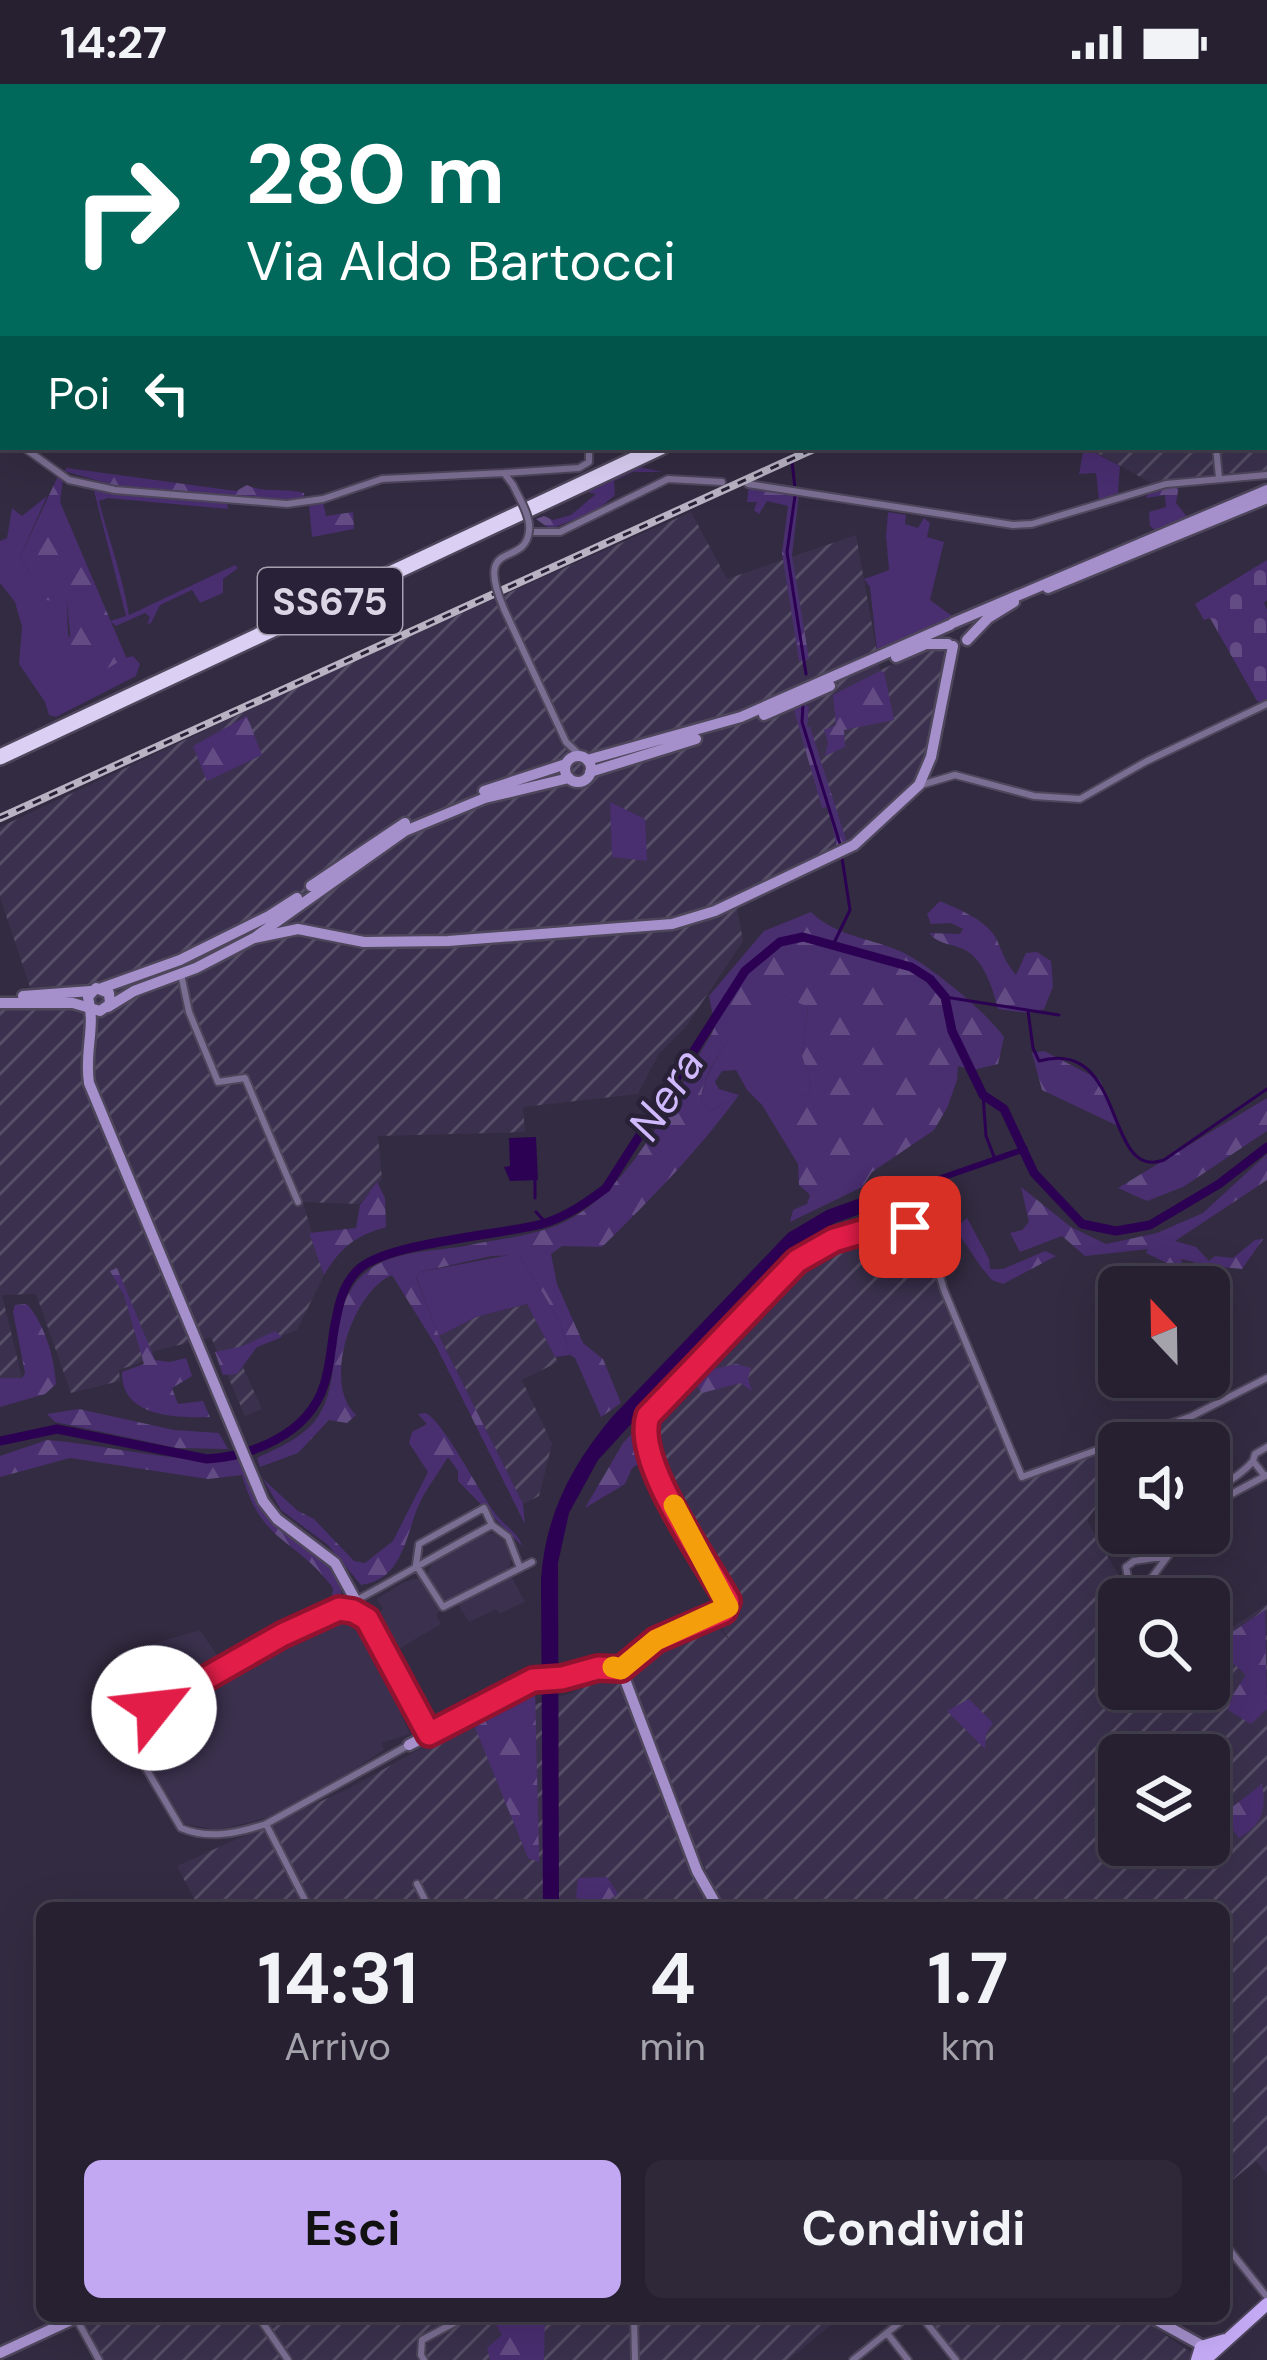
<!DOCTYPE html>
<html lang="it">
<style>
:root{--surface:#262031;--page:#2e2839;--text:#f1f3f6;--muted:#a4a3ab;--line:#423e4d;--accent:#c2a8f2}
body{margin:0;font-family:"DM Sans",sans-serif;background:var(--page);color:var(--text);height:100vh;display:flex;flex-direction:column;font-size:45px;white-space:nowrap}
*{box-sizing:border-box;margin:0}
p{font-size:39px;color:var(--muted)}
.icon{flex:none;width:66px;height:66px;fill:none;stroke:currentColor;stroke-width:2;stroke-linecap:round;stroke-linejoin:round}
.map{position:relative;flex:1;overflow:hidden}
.sheet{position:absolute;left:36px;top:1818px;width:1194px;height:420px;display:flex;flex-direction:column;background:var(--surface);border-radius:18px;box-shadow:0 12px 48px #0002,0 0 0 3px var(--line)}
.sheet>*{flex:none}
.top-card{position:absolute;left:0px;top:0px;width:1269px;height:366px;box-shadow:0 12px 48px #0002,0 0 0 3px var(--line);background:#00695c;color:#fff;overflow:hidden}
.needle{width:78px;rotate:338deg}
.controls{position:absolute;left:1098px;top:1182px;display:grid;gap:24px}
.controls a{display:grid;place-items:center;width:132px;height:132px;border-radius:18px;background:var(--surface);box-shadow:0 12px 48px #0002,0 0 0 3px var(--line);font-size:60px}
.pin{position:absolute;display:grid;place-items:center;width:102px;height:102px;color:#fff;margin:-51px;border-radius:24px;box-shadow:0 6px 18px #0006}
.me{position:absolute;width:132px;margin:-66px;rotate:61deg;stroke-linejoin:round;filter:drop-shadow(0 0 9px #0008)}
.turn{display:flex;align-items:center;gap:42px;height:252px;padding:0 48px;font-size:54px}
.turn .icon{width:156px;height:156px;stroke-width:2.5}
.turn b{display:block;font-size:84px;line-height:102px}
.then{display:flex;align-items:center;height:114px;padding:0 48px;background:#0003;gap:24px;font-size:45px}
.eta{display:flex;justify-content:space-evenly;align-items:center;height:204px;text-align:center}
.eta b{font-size:72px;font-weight:700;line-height:84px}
.action{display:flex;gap:24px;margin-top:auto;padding:24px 48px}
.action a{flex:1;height:138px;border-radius:18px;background:var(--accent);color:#111;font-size:48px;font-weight:700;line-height:138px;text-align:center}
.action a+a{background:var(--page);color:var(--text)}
.status{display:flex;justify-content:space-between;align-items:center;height:84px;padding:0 60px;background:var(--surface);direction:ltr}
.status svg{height:33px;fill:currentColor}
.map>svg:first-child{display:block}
</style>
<div class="status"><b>14:27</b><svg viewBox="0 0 49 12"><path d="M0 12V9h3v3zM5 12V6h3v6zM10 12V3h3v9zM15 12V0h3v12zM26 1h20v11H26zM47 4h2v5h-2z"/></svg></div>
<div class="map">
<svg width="1267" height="2276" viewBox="0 0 1267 2276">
<defs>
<pattern id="industrial-furrows" width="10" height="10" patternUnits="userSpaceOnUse" patternTransform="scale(3)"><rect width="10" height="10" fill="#3b314e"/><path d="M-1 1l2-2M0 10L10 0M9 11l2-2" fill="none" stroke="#574e67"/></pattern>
<pattern id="forest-firs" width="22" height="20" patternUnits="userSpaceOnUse" patternTransform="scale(3)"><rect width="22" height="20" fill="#492e70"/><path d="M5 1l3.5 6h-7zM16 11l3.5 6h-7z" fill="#634c84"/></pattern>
<pattern id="cemetery-stones" width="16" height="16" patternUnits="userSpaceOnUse" patternTransform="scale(3)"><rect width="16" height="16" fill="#492e70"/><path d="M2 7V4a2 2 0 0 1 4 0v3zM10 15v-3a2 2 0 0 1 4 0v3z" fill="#634c84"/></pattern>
</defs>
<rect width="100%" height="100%" fill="#332b41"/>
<path fill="#3b314e" d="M494,1449L510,1462L513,1469L508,1486L525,1518L499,1530L496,1525L469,1538L454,1514L436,1531L441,1540L399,1565L378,1529L383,1525L377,1515L404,1498L426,1492L435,1474L483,1450Z
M340,1530H354L361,1539L410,1650L382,1659L384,1666L342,1693L266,1734L218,1746L185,1740L135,1657L133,1643L149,1633L117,1570L200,1546L227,1586Z"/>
<path fill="url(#industrial-furrows)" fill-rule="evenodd" d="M1178,0H1267V389H1225L1153,400L1086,363H1266V3H1176Z
M691,428L727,495L856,451L880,586L934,563L943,568L946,576L926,670L911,703L843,762L735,814L743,857L685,944L658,971L638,1010L523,1023L525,1048L378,1052L382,1095L359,1120L303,1118L324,1191L297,1246L237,1270L262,1325L245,1332L211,1253L155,1267L139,1279L119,1286L120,1297L71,1309L36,1210L2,1211L22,1294H0V923L36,921L0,813V743L336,585Z
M874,1147L924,1150L969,1276L1024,1396L1069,1375L1183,1337L1188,1349L1171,1359H1119V1391L1087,1436L1132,1515H1119V1605H1209V1559L1267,1520V2090L1256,2077L1224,2103V1824H724L699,1771L688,1780L712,1824H199L177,1782L348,1705L456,1645L571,1609L712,1536L731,1558L717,1537L737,1526L661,1384L655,1333L798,1181L834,1158ZM1119,1671H1209V1761H1119Z
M528,1220L558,1278L522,1296L552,1360L539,1412L523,1420L439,1252L476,1233Z
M89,2232H842L788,2276H104L84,2246Z
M927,2232H1138L1193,2270L1190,2276H961Z"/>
<path fill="#492e70" d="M1084,363L1120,382L1118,409L1099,416L1096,389L1079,390Z
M94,407L227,419L228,425L108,414L99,417C109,456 123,494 129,531L235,481L238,484L223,495V509L200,519L192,506L160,521L151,539L147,540L150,533L145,529L116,542L110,537L126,532Z
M47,412L20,473L32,493L67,516L68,551L102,588L119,575L133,572L140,580L136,592L56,633L49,631L45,618L19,580L22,543L15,518L0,499V457L7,454L12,424L22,432Z
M888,428L906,431L905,440L918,444L924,434L930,439L927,453L944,458L930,516L952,532L877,567L870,503L864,495L889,486L886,452Z
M610,718L645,735L647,777L612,773Z
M784,912L808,922L802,972L811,1000L809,1010L781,1017L766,1014L762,1021L747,1006L736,986L722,987L715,998L719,1005L739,1011L711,1027L701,1019C700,991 736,941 758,922C765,917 776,914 784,912Z
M514,1170L520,1171L560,1238L570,1271L555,1273L527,1220L476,1233L439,1252L416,1193L420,1188Z"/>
<path fill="url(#forest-firs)" d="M670,363H681L639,383L662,388H633L614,397L615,411L596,427L550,445L536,435L544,432L553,436L571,431L596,410L587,408L539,428Z
M67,384L236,407L247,401C265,410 283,403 304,409V417L113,401L64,387Z
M58,392L63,395L60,418L126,573L102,588L73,583L67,517L41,516L29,510L32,493L20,473Z
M749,400L799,409L792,472L809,575L799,577L782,469L788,422L767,417L759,430L754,426L757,418H747Z
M1179,401L1176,419L1187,433L1156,447L1150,442L1149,428L1166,423L1165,411L1146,414L1148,409Z
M323,418L326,432L353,428L354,445L312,453L309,420Z
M880,587L884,588L894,636L844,646L845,663L825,672L828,658L824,646L836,641L833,611Z
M805,620L809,623L807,643H810L847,759L837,764L828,723L822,724L794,626Z
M247,632L262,671L207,697L193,662Z
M940,817C960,826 987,836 997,856C1003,870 1005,878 1016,891L1026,869L1037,868L1051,877L1053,903L1044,925L1028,929L998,925C993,905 984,876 965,866C951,859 939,861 929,849L960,850L963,845L951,839L931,840L927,830Z
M811,828C836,853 873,854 904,869C932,883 986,928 1004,953L998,980L973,986L958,982L957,996L947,1024L934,1046L872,1088L862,1103L790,1138L793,1126L807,1120L810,1111L799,1101L798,1080L762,1021L765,1014L781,1016L809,1010L811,1000L802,972L808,923L784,912C775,915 764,917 757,924C735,944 700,989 701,1019L711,1027L739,1011C699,1066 651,1115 602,1163L562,1162L551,1170L557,1200L583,1259L603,1275L621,1319L601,1333L575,1274L570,1271L560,1238L520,1171L491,1172L420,1188L416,1194L439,1252L523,1420L525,1440L436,1262L392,1191C353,1207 321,1299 356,1331L347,1339L329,1336L298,1369L260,1383L257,1374C278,1364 303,1354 317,1334C346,1295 322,1226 365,1189C393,1165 436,1168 470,1161C499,1155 532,1152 560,1140C630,1110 674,1011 712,949L715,942L709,912L764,847Z
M1044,967L1100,996L1118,1042L1042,1006L1032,969Z
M1267,1014V1047L1183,1103L1147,1117L1118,1104Z
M1267,1070V1096L1175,1157L1196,1163L1209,1177L1215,1172L1233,1174L1255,1156L1263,1155L1242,1185L1221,1183L1205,1188L1194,1178L1181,1175L1190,1203H1182L1175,1183L1146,1169L1148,1165L1085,1172L1062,1152L1020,1168L1010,1149L1022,1146L1029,1138L1021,1103L1071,1143L1106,1160L1157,1149L1203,1129Z
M377,1098L385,1114L386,1143C355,1152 341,1163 324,1191L309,1149L356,1144L360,1121Z
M967,1134L989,1175L990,1185H1003L1045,1167L1056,1172L1003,1200L992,1196L981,1183L955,1144Z
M117,1184L155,1276L170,1278L186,1274L192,1292L172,1304L178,1320L203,1317L210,1333C176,1334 121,1333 122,1288L144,1280L124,1211L110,1187Z
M27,1220C45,1241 54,1272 56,1300L45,1310L0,1323V1294H22L25,1289L13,1228L15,1221Z
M275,1247L282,1253L257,1263L237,1290L223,1291L215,1268L243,1262Z
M736,1280L751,1284L748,1294L752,1307L740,1299L702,1309L695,1299L710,1286Z
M79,1325L174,1346L219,1349L228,1365L177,1364L55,1338L47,1330Z
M426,1329C446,1341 479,1409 498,1433C507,1444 518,1448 522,1462L458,1397V1387L448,1373C440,1386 430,1400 422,1414C405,1447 406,1495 361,1501L328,1461L281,1426L263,1395L298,1427L314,1435L354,1477L365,1479L393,1457L428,1388L409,1359L412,1348L427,1340L418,1330Z
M635,1346L646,1375L632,1384L625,1400L585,1424L623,1359Z
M47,1356C109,1361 182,1381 241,1375C246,1392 254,1413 266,1426C287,1450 351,1478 340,1516L334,1522L222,1575L220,1569L332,1513L333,1504C295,1453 262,1461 242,1391L208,1395L70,1374L0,1393V1372Z
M1265,1526L1267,1625L1251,1640L1228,1626L1232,1612L1246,1591L1222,1569V1555Z
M535,1605L539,1778L528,1774L474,1641Z
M969,1615L993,1639L986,1650L985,1665L947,1627Z
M1262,1700C1267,1726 1261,1742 1239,1754L1222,1731Z
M607,1793L618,1810L597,1824H589L576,1813L578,1794Z
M491,2232H545L544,2276H490L487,2264L502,2251Z"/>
<path fill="url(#cemetery-stones)" d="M1267,476V516L1264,519L1267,526V615L1263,619L1257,617L1210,534L1204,536L1195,520Z"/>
<path fill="#2c0052" d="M536,1053L538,1096L510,1097L504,1083L510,1082L509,1054Z
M908,1097L907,1105L913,1111L835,1139L791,1166L598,1376L569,1429L558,1479L559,1824H543L541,1496C545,1432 571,1382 612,1333L788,1149L827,1126Z"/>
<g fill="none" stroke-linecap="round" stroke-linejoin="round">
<path stroke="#2c0052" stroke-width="3" d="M765,3L766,0
M0,348L3,346
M791,363L792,368
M792,378L795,404
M795,412L787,468L806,590
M803,620L802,638L841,763
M833,861L850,826L842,774
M945,913L1059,931
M1028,927L1033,964L1039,977C1128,953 1103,1098 1164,1076L1267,1005
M983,1011L986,1052L995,1075
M535,1096V1114
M536,1128L546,1139"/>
<path stroke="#2c0052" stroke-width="6" d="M898,1109L1025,1065"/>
<path stroke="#2c0052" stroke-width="9" d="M0,1357L57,1345L207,1375C254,1372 309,1349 324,1301C330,1284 331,1264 334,1246C338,1225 341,1203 357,1187C383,1159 500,1151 542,1140C566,1133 586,1119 606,1104L745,887L780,858L803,853L911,883L930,895L945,913L952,947L983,1011L1004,1025L1034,1089L1082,1140L1116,1147L1150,1141L1219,1100L1267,1063"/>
<g stroke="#4e465b" stroke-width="10">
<path id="street" d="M878,0L884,3
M409,3V0
M681,3L704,0
M821,3V0
M1021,3V0
M1182,3L1185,0
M1266,19L1267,18
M1266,60L1267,62
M1266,84L1267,83
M1266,219H1267
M0,360L3,359
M23,363L69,396L115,406L287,420L323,415L382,395L504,389L513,401
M1216,363L1219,394
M504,389L579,384L589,378V363
M748,400L1013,441L1032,440L1166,400L1267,391
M529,448H560L668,395L722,398
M504,525L566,658L581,672
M921,701L955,691L1034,712L1080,715L1147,677L1267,620
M181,890L189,928L218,998L245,994L298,1118
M1264,1391L1253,1377L1255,1370L1267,1363
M1209,1415C1222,1399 1240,1393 1253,1377
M1209,1422L1267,1391
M1168,1472L1134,1477L1126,1483L1129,1500L1135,1504L1147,1500L1185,1449
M520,1484L508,1453L492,1441L484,1424L419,1460L416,1481L443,1523L532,1478
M282,1551L154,1624L124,1647L121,1636C149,1597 280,1556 328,1531C384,1503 437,1470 492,1441
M621,1585L656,1556L729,1523C714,1468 630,1389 648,1332L797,1177L834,1156L875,1144L910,1143L927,1149L944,1206L1022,1393L1192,1332L1267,1294
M124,1647L181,1744C209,1756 238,1749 266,1740
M417,1800L429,1824
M309,1824L266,1740L409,1661
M1224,2159L1267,2213
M258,2232L288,2276
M634,2232L635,2276
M921,2232L956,2276
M76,2234L99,2276
M887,2249L908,2276
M424,2276L421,2271L422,2256L467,2232
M853,2276L908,2232"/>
</g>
<g stroke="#4e465b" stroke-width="15">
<path id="secondary" d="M1048,504L1267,414
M953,539L1267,406
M967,556L988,534L1014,518
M896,573L926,560H948
M764,631L830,602
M565 685a13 13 0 1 1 26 0a13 13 0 1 1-26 0Z
M587,676L741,633L950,541
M590,688L696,655
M484,707L566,680
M311,802L405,739
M254,854L298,845L364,858L448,857L672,840L715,827L854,761L919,701L931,673L953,562
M102,904L180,876L269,832L297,814
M23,912L91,907
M0,919H73L100,927L110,920L109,909L96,904L88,913C96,944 84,967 89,999L263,1417L277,1435L335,1479L429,1650
M108,923L134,907L196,884L254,854L405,747L485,714L569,694
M409,1661L533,1596L567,1593L598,1584L621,1585L697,1787L718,1824
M1149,2232L1203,2262
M0,2269L80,2232"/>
</g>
<g stroke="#4e465b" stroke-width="16">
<path id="primary" d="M1197,2276L1201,2263L1225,2256
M1205,2276L1267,2220"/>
</g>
<g stroke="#4e465b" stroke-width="20">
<path id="highway" d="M1050,0V3
M1063,3L1065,0
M1080,3L1084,0
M0,673L661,363"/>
</g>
<use href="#street" stroke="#7b6e93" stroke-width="6"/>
<use href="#secondary" stroke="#a590cc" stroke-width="10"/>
<use href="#primary" stroke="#c6abf7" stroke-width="12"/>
<use href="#highway" stroke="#dbcff4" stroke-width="15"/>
<g stroke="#b8b2c3" stroke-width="8">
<path id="rail" d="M1266,160H1267
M0,734L818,363"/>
</g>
<use href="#rail" stroke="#292137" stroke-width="3" stroke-dasharray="9" stroke-linecap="butt"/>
<g stroke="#4e465b" stroke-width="10" stroke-linecap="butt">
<path id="street-bridge" d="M504,525C473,452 525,485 529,447C531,432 519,414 513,401"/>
</g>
<use href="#street-bridge" stroke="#7b6e93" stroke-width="6"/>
</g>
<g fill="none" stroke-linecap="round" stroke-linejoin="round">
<g stroke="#92132f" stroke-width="30">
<path id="route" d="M154,1624L282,1551L339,1525L353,1527L367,1535L429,1650L533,1596L562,1594L598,1584L621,1585L656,1556L724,1527L728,1517C705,1475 633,1377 648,1332L797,1177L834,1156L875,1144L910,1143"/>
</g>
<use href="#route" stroke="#e11d48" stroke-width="21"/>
<path stroke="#f59e0b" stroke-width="21" d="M613,1583L621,1585L656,1556L728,1523L674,1421"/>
</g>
<g text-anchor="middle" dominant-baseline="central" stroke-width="9" stroke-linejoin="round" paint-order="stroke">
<rect fill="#292137" stroke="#a6a0b1" stroke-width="3" x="258" y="484" width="144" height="66" rx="9"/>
<g font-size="39" font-weight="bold" fill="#dbd6e5">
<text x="330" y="517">SS675</text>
</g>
<g font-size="45" font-style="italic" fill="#d0b9fc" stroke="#292137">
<text transform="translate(666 1010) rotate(-57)">Nera</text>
</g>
</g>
</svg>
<div class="controls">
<a><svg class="needle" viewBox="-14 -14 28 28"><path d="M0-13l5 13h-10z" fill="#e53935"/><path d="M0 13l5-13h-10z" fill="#a4a3ab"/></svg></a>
<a><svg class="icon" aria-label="sound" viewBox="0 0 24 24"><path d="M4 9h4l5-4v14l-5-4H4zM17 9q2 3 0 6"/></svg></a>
<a><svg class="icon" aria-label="search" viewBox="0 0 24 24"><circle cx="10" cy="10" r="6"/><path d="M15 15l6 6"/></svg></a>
<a><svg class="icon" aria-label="layers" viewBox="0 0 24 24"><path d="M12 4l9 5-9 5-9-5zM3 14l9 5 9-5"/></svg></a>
</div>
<div class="pin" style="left:910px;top:1143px;background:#d93025"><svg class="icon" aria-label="arrive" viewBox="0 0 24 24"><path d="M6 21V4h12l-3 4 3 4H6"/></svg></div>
<svg class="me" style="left:154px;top:1624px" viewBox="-20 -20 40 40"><circle r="19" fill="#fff"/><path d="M0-13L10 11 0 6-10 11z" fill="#e11d48"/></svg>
<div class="top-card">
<div class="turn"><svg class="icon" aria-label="right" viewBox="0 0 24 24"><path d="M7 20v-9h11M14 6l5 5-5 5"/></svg><div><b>280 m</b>Via Aldo Bartocci</div></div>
<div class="then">Poi<svg class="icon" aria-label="left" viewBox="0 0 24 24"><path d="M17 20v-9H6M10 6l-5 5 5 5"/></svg></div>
</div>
<section class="sheet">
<div class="eta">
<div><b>14:31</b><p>Arrivo</p></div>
<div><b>4</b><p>min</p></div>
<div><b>1.7</b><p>km</p></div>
</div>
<div class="action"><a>Esci</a><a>Condividi</a></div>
</section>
</div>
